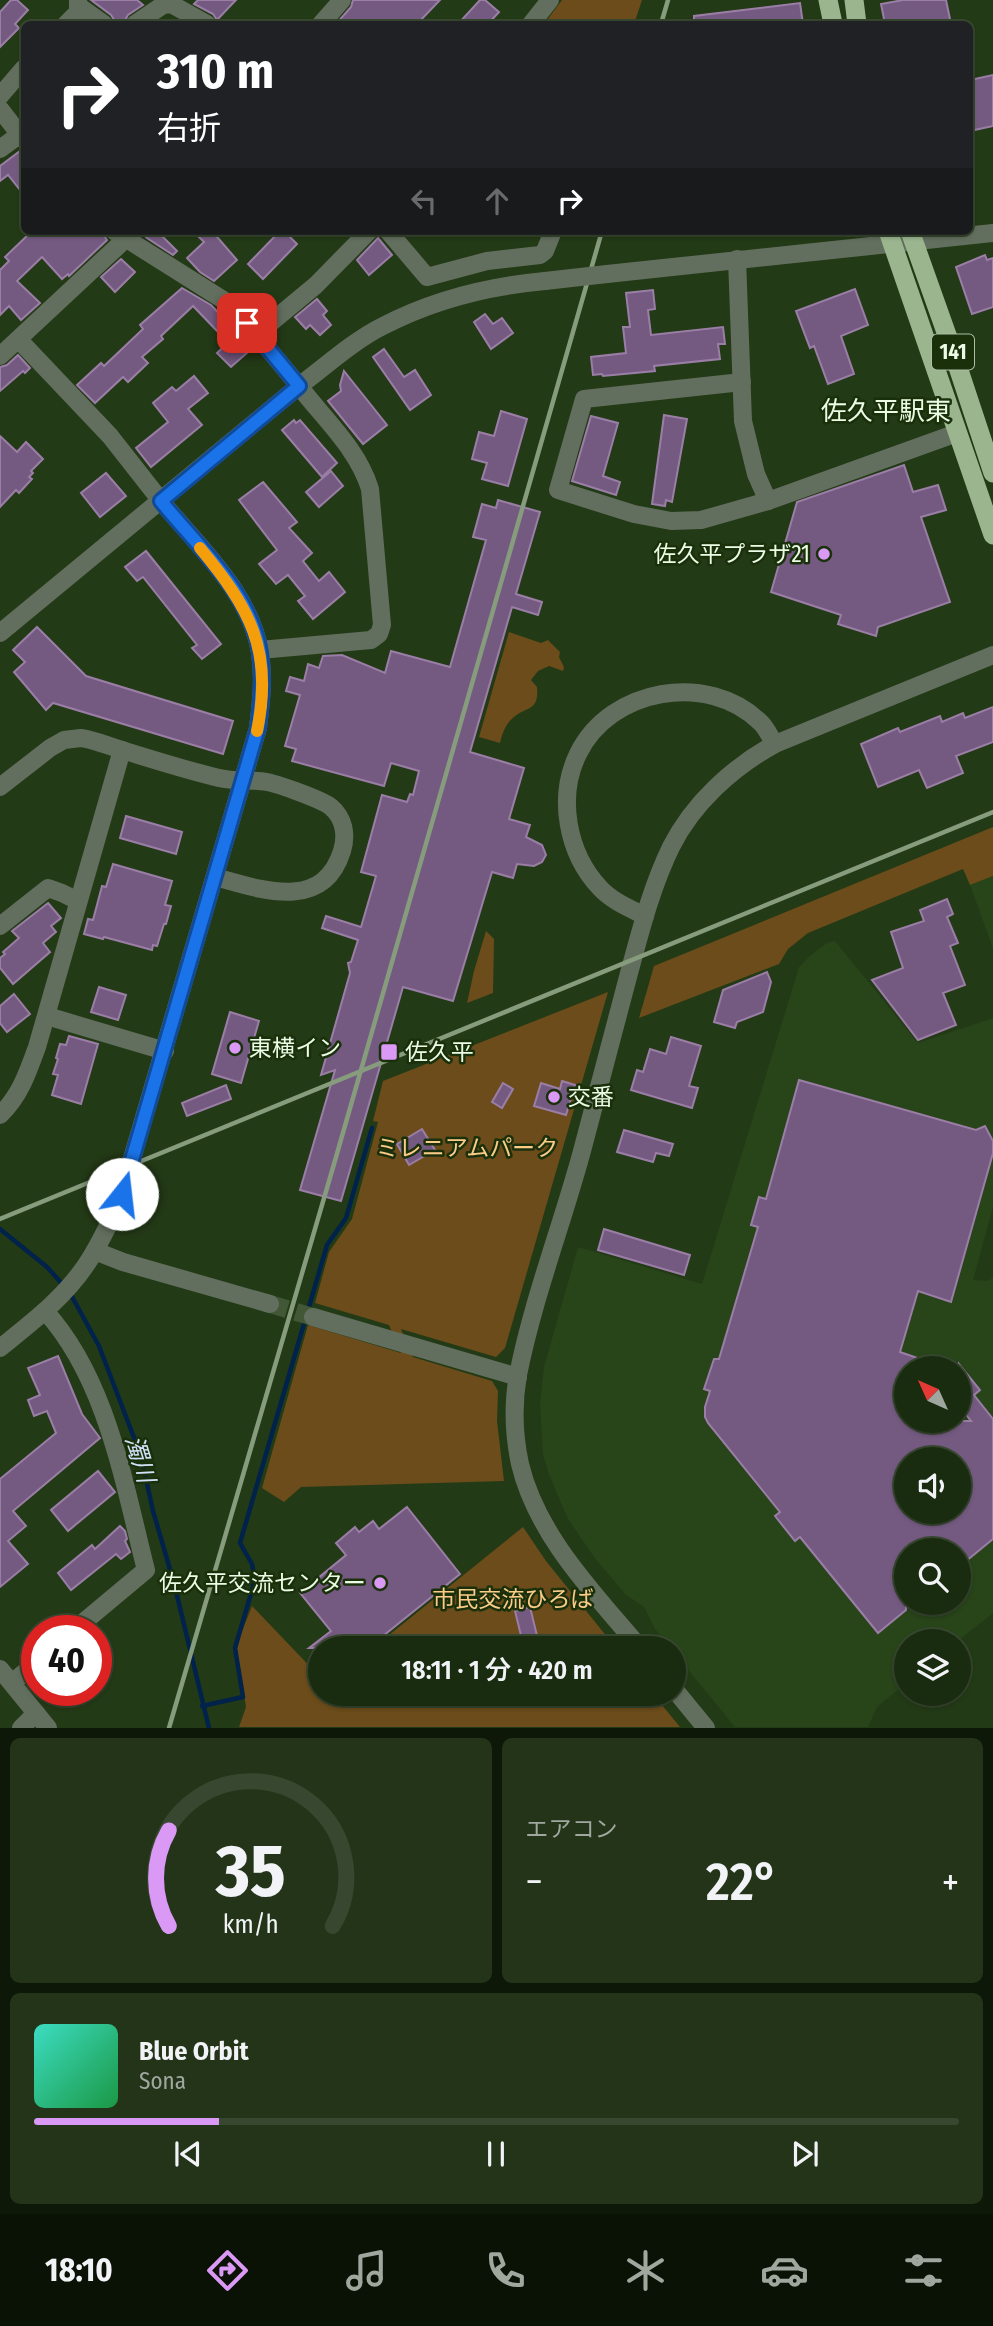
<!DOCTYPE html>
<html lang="ja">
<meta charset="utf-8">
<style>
:root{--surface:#1a2c10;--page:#233419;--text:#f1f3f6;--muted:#9fa79f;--line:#384830;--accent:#db99f6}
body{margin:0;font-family:"Fira Sans Condensed","Noto Sans JP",sans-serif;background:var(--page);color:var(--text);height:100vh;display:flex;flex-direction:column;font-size:26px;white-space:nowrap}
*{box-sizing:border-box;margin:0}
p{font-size:23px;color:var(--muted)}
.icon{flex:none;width:38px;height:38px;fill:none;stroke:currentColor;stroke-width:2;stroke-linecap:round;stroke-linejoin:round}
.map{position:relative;height:1728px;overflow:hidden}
.sheet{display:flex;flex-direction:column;gap:10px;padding:10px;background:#0e1809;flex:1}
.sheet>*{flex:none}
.top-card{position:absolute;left:21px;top:21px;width:952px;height:214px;border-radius:10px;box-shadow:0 2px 5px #0004,0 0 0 2px var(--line);background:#202124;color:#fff;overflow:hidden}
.needle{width:46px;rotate:315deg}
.fabs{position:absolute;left:894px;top:1356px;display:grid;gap:14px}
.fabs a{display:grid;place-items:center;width:77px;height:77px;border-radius:50%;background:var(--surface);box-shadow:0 2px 5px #0004,0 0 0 2px var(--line);font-size:35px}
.speed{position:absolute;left:21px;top:1615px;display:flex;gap:14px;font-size:35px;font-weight:700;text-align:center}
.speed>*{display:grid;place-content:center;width:91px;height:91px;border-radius:50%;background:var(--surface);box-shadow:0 2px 5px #0004,0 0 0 2px var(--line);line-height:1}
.speed .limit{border:10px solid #d22;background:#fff;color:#111}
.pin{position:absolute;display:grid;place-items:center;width:60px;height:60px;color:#fff;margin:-30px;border-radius:14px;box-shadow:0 4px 10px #0006}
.me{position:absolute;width:77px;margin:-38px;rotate:16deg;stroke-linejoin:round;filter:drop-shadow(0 0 5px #0008)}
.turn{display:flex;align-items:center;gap:24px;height:147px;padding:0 21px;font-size:32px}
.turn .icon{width:91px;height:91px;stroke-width:2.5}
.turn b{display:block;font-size:49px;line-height:60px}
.lanes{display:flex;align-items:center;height:66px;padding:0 21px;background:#0003;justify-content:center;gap:35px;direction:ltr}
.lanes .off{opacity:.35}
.big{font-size:52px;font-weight:600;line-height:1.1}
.sheet .card{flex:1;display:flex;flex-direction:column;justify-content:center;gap:10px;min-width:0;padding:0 24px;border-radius:10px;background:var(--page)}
.sheet .dial{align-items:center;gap:0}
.dial svg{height:182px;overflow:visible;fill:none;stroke:var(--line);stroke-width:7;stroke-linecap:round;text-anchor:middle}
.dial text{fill:var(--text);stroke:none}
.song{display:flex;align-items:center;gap:21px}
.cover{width:84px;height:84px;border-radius:10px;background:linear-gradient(135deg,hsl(170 70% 55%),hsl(140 70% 35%))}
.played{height:7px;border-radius:4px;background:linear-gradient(90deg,var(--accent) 20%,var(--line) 20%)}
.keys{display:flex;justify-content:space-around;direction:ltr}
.heat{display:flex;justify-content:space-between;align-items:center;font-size:38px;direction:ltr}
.sheet .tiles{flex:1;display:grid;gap:10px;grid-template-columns:1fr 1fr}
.card:last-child{grid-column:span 2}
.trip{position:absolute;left:308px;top:1636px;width:378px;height:70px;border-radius:35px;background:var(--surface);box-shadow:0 2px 5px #0004,0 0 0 2px var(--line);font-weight:600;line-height:70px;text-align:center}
.tabs{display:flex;height:112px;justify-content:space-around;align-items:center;background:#0a1206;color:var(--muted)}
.tabs .icon{width:49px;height:49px}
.tabs .active{color:var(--accent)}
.tabs b{font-size:32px;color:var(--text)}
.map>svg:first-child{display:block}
.built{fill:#284419;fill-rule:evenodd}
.green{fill:#6b4c1a}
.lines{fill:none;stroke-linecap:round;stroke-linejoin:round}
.stream{stroke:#01224a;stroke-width:4.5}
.building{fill:#745a80;stroke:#9a7ea6;stroke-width:2;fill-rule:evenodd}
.tertiary-tunnel{stroke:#415735;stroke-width:18;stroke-dasharray:18 9;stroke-linecap:butt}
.minor{stroke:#636f5e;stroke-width:18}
.tertiary{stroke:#636f5e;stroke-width:18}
.trunk{stroke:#9bb68f;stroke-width:19}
.rail{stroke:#879b7d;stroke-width:4.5}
.tertiary-bridge{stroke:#636f5e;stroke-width:18}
.route-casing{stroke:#114b97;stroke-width:18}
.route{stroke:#1a73e8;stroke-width:12}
.slow{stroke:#f59e0b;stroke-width:12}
.poi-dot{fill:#db99f6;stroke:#19300b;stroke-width:2.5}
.labels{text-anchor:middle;stroke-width:5;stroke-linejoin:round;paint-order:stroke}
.shield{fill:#19300b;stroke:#acbea3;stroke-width:2}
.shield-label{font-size:21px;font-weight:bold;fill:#ebfbe4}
.poi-label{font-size:23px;fill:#ebfbe4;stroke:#19300b;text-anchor:start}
.park-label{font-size:23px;fill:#fbcb87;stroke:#19300b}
.water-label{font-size:24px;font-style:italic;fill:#d1e1f7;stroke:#19300b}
.quarter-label{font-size:26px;fill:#ebfbe4;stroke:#19300b}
</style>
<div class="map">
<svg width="993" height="1728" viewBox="0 0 993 1728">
<rect width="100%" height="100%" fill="#233a16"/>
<g class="built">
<path d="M993,876V948L970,885Z"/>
<path d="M835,941L918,1043L993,1018V1207L973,1280L987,1281L993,1278V1613L958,1641L906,1642V1683L877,1707L868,1727H735L674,1653V1648H670L655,1629L644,1607L626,1595L594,1557L568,1519L549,1475L543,1454L540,1403L544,1367L578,1247L702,1284L799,967L811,955L827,943ZM906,1368H959V1421H906ZM906,1460H959V1512H906ZM906,1550H959V1603H906Z"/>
</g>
<g class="green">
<path d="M562,0H642L634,24H544Z"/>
<path d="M509,632L541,643L548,640L560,652L559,657L564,667L563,671L549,666L538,671L531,680L537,687C539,712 527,706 514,717C506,723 502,734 500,743L479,737Z"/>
<path d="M993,827V876L970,885L963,869L808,933L788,949L779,964L639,1018L654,966Z"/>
<path d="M486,931L494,939L493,993L467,1003L474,971Z"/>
<path d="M608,992L505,1348L496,1357L401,1329L413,1357L492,1381L498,1391L497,1421L504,1481L301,1487L284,1502L262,1488L308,1325L401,1353L389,1325L315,1303L329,1252L352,1219L378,1122L373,1121L383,1081Z"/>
<path d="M523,1527L546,1561L616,1648H373Z"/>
<path d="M252,1606L320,1677V1694H653L680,1727H239L246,1707L237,1649L240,1636Z"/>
</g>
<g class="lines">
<g class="stream">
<path d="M0,1229L47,1267L64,1286"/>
<path d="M70,1293L99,1346L141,1456L153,1511L174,1583L209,1728"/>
<path d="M202,1706L243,1697L235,1648L255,1580L252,1564L240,1543L327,1245L346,1218L372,1128"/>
</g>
</g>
<g class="building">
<path d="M11,0H17L28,10L15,24L19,28L0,47V12Z"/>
<path d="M91,0H137L143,5L128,15L123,24L118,20L116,23L111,15Z"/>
<path d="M198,0H236L217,20L213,14L194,4Z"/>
<path d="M353,0H440L417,24H336L351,7Z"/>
<path d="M480,0H485L499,12L488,24H458Z"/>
<path d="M903,0H946L951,24H885L881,4Z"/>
<path d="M800,3L803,24H694V16Z"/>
<path d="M993,75V126L970,131V80Z"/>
<path d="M20,151H24V195L8,175L0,181V166Z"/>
<path d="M32,231H101L107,240L69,276L68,274L62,279L42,257L17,281L40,303L21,320L9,306L0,315V270L9,261L5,257Z"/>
<path d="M144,231H157L177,251L173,255L147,238L144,235Z"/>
<path d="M193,231H212L237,260L214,281L200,272L187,258L204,242Z"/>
<path d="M280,231H284L297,244L263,279L248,264Z"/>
<path d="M378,238L392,255L369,275L357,260Z"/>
<path d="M985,255L987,260L993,258V307L972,314L956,267Z"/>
<path d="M121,259L135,272L115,292L101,277Z"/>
<path d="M182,288L211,305L230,325L220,334L193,306L161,336L163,339L142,357L148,363L128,382L123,377L95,403L77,385L101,363L104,366L143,329L140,325Z"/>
<path d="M855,289L868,325L841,336L854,374L828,384L814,346L810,348L796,311Z"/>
<path d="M653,290L655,309L648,310L651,335L723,327L725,344H718L720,359L654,366L655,371L603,376L602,374L593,375L591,357L626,353L623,327H630L626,293Z"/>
<path d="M317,299L327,311L323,315L331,325L320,335L310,325L306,329L295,317Z"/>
<path d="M485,314L493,324L502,318L513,333L491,349L474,322Z"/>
<path d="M234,337L248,352L231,367L217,353Z"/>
<path d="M384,349L404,377L415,370L431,395L410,410L373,357Z"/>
<path d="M18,355L30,368L25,373L23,371L0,391V367L7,365Z"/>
<path d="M344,371L387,425L363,444L328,401L341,391L340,385Z"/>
<path d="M194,376L208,393L188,409L202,425L151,467L136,448L168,422L153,403L172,387L176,391Z"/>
<path d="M501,411L527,419L508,486L482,479L487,463L472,459L479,432L494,436Z"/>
<path d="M664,415L687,419L672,502L666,500L665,506L652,504Z"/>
<path d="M591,416L618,423L603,476L620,482L616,495L572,481Z"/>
<path d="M294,420L296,423L300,420L337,463L322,477L282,430Z"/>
<path d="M0,436L17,452L26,442L43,459L31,471L33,473L29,477L32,479L19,493L16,490L0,507Z"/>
<path d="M904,465L913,492L938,485L946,510L921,517L950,602L878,627L876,636L838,624L841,615L771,592L797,502Z"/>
<path d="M331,471L343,486L319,507L306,492Z"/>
<path d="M106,473L126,496L100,517L81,493Z"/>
<path d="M263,482L297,522L289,528L312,553L303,561L319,581L329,572L345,592L313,619L298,601L305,596L288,575L276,584L259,564L277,550L239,500Z"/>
<path d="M498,500L540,512L516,594L542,602L538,615L512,607L470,752L524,768L509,819L530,825L526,837L542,845L546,855L542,862L534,866L517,864L513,878L492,872L453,1001L403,987L341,1201L300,1190L335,1070L321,1075L350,973L348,963L351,962L358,940L322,928L326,916L361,927L376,876L361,872L382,795L407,802L410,794L413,795L419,771L391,763L384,786L292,761L296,749L285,746L300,695L286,691L290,677L304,681L308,664L319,668L323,656L342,655L385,673L391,651L450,667L486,540L473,537L482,504L496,508Z"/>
<path d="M146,551L221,644L202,659L192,648L197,645L143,577L137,581L125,567Z"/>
<path d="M37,627L86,676L233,721L223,754L53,703L46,710L14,672L25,662L13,650Z"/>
<path d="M993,707V742L956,756L963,773L927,788L919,770L878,787L861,744L898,728L900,732L940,716L942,722L963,713L965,718Z"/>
<path d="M126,816L182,832L176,854L120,838Z"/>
<path d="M113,864L172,881L165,905L171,906L166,924H164L157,946L153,945L152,950L104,937L103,939L84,934L88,919L93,920L102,886L106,887Z"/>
<path d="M947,899L953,914L947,917L958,943L950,946L965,985L943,993L956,1025L918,1040L872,980L903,968L891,932L924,921L920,910Z"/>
<path d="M48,903L61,918L51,926L56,932L43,943L50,952L13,984L0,968V958L5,954L3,952L19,938L12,931Z"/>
<path d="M767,972L771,982L763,1012L737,1022L735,1028L714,1022L723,990Z"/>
<path d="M99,987L126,995L118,1020L91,1012Z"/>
<path d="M14,994L30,1014L7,1032L0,1023V1006Z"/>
<path d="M230,1012L259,1021L241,1083L212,1074Z"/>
<path d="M69,1036L98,1044L81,1104L52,1095L58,1075L53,1074L58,1059L56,1058L60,1044L66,1045Z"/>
<path d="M671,1037L701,1046L689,1086L698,1088L692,1108L631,1090L637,1070L643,1072L650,1049L666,1054Z"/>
<path d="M799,1080L976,1130L985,1126L993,1141V1153L951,1302L918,1291L900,1352L941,1366L940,1368H906V1421H971L959,1406V1364L980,1390L974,1395L993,1419V1539L959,1567V1550H906V1610L878,1633L800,1537L795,1541L775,1516L780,1512L708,1423L705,1417V1407L710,1391L704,1389L714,1359H719L758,1227L751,1225L759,1197L766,1199ZM906,1460H959V1512H906Z"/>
<path d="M562,1081L575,1085L566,1115L534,1106L541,1083L560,1089Z"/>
<path d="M503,1083L513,1089L502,1108L492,1102Z"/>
<path d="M226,1085L231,1099L187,1116L182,1103Z"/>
<path d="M422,1129L435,1150L409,1165L397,1144Z"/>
<path d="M624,1130L673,1144L669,1156L656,1153L653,1162L617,1152Z"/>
<path d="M604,1229L690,1255L684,1275L598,1250Z"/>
<path d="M58,1356L82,1414L100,1438L13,1511L26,1526L8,1541L28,1564L0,1587V1479L56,1433L47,1411L34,1416L28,1400L40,1395L28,1368Z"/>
<path d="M98,1471L115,1492L68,1531L51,1510Z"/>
<path d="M407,1507L460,1574L368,1648H309L331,1631L300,1593L346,1555L336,1543L355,1527L359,1532L373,1521L379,1529Z"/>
<path d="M120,1526L125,1531L127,1539L125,1541L130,1552L121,1559L116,1554L71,1590L58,1573L92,1545L95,1549Z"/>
<path d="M530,1607L540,1648H524L515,1611Z"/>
</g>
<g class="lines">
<path class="tertiary-tunnel" d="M270,1304L313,1317"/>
<g class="minor">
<path d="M80,7L104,24"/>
<path d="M66,24L78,12V0"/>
<path d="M135,24L163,5L171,4L207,24"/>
<path d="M321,24L342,0"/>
<path d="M531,24L550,0"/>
<path d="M0,96L24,68"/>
<path d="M0,109L24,140"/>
<path d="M0,149L19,135"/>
<path d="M114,231L225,301L237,311L299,386"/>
<path d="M388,231L427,277L487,261L540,255L545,251L553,231"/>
<path d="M257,334L316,285L369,231"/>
<path d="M19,340L110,436L161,501"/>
<path d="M0,356L133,232"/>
<path d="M742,382L584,399L558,490L634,514L671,521L701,520L768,501L957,433"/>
<path d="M0,926L48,888L62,893L78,901"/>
<path d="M45,1311C107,1379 124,1484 146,1570L73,1631"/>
<path d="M12,1683L37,1662"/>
<path d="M21,1728L36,1713"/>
</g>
<g class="tertiary">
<path d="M737,259L743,421L756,474L768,501"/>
<path d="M607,274L993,233"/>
<path d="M0,633L299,386C326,366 353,341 383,326C433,300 489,286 545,281"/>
<path d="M260,650L371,640L379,634L382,625L370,489C358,449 324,419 299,386"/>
<path d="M0,787L50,748L64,740L81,738C95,740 108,746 122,750C154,760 186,770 219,778C235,782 251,779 267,782C278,784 323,800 331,807C344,818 347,835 342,851C323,912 262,890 215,877"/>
<path d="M645,916C629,908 612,901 600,888C567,853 557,797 578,754C610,688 708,671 760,722C766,727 770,737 775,744"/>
<path d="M47,1016L165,1051"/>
<path d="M0,1115C20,1096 28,1072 37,1047L122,750"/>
<path d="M95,1251L123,1262L270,1304"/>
<path d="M313,1317L518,1377"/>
<path d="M0,1348C31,1323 63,1299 86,1265C99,1246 109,1224 119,1203L258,728C261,703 264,678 260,653C251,593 198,546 161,501"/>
<path d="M640,1648C595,1594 537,1536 520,1464C514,1436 513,1403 518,1375C533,1299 562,1225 582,1151C597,1093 613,1035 628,977C640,933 651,888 671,847C693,803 733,767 775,744L993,655"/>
<path d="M0,1669L48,1728"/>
<path d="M674,1689L706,1728"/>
</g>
<g class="trunk">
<path d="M828,0L833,24"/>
<path d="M854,0L857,24"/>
<path d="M888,231L993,535"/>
<path d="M910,231L952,349L993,473"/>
</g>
<g class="rail">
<path d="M661,24L668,0"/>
<path d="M0,1219L993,812"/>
<path d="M169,1728L334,1164L602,231"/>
</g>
<path class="tertiary-bridge" d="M545,281L607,274"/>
</g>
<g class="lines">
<defs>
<path id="route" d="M122,1194L258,728C261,703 264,678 260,653C251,593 197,546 161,501L299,386L247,323"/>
</defs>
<use href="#route" class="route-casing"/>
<use href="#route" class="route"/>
<path class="slow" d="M200,548C249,607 274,650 257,731"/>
</g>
<g class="poi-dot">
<circle cx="824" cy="554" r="7"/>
<circle cx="235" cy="1048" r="7"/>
<rect x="380" y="1043" width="18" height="18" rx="3.5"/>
<circle cx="554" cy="1097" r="7"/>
<circle cx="380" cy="1583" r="7"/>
</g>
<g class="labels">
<rect class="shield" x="932" y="334.5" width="42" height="35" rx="5"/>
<g class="shield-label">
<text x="953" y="359">141</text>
</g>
<g class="poi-label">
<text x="810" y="562" text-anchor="end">佐久平プラザ21</text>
<text x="249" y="1056">東横イン</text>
<text x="405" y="1060">佐久平</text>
<text x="568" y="1105">交番</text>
<text x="366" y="1591" text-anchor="end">佐久平交流センター</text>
</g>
<g class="park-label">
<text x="467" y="1156">ミレニアムパーク</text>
<text x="513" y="1607">市民交流ひろば</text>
</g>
<g class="water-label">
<text transform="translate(140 1459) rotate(73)" y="8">濁川</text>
</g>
<g class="quarter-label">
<text x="886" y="420">佐久平駅東</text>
</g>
</g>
</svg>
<div class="fabs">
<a><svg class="needle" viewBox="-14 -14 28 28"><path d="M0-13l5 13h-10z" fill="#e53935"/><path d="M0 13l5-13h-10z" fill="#9fa79f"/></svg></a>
<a><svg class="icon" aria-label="sound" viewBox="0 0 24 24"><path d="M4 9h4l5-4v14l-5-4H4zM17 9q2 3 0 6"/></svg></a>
<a><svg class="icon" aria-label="search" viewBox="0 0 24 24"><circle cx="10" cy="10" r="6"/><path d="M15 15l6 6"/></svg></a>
<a><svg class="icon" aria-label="layers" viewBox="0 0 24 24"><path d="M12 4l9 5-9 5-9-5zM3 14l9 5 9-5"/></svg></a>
</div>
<div class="speed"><div class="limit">40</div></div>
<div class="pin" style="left:247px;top:323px;background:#d93025"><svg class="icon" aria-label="arrive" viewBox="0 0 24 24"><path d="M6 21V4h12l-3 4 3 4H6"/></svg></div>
<svg class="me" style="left:122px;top:1194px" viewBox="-20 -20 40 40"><circle r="19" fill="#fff"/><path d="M0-13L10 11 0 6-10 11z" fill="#1a73e8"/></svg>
<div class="trip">18:11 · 1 分 · 420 m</div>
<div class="top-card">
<div class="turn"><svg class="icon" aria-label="right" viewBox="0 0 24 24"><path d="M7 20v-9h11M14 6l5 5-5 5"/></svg><div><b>310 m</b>右折</div></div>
<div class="lanes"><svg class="icon off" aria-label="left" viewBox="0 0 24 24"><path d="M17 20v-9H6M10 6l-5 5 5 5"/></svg><svg class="icon off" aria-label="ahead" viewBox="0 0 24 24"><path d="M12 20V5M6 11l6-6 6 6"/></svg><svg class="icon" aria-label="right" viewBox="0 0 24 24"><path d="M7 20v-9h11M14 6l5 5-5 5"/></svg></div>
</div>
</div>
<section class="sheet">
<div class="tiles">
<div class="card dial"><svg viewBox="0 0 100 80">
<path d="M14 69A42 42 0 1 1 86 69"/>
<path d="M14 69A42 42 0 0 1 14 27" stroke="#db99f6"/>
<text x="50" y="56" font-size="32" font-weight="700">35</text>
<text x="50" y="72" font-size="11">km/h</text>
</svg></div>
<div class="card"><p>エアコン</p>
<div class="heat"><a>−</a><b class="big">22°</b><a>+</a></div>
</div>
<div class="card">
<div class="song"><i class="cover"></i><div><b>Blue Orbit</b><p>Sona</p></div></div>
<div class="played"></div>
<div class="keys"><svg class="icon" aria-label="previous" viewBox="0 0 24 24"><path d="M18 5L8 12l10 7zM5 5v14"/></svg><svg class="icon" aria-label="pause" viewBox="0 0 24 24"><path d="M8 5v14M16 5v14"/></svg><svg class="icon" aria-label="next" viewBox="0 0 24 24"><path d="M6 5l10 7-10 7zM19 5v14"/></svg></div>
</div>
</div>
</section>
<nav class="tabs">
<b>18:10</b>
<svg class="icon active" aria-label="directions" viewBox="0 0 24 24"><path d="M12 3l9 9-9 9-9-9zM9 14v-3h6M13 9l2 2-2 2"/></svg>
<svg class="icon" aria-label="music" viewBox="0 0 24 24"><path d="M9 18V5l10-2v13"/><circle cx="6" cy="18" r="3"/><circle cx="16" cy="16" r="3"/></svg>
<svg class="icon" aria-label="phone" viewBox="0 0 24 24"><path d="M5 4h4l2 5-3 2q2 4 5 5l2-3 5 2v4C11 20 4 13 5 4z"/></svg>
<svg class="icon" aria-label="climate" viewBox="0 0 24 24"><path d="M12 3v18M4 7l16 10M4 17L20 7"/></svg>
<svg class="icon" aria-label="car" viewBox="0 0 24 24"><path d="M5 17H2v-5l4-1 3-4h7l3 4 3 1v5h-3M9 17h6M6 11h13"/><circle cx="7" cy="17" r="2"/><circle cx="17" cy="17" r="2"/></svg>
<svg class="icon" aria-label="filters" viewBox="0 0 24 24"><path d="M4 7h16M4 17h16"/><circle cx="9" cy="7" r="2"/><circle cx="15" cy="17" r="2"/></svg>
</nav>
